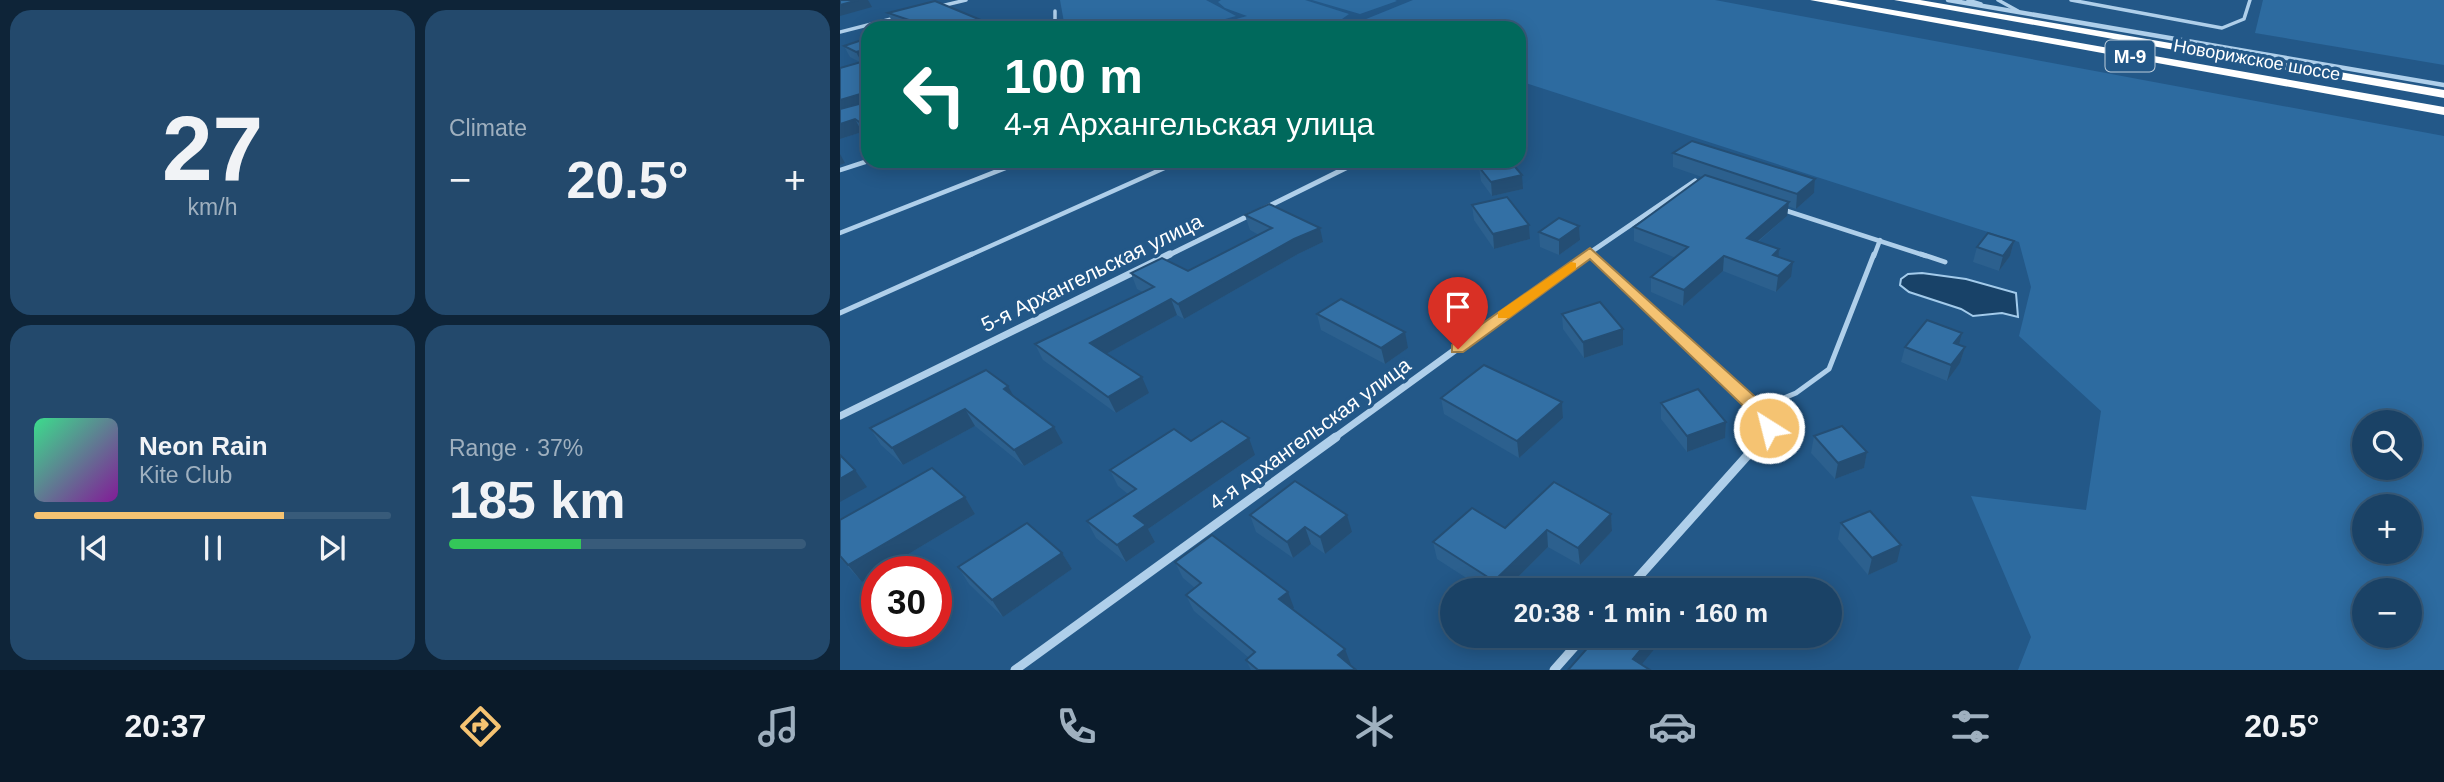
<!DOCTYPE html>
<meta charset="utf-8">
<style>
:root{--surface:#1a4266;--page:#23496c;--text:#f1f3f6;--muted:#9fb0bf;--line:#385b7a;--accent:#f5c372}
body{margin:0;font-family:Helvetica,sans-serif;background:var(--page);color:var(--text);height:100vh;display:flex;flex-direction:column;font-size:26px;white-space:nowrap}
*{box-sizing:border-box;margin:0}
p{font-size:23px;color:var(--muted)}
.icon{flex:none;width:38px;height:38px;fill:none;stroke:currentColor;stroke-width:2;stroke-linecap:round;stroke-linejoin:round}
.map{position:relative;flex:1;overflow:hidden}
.panel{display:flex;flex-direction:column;gap:10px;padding:10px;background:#0e2438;width:840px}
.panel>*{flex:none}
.hud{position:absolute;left:21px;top:21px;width:665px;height:147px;border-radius:21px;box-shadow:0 4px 18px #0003,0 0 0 2px var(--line);background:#00695c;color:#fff;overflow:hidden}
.controls{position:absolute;left:1512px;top:410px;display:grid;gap:14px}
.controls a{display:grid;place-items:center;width:70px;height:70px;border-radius:50%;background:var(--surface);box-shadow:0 4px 18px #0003,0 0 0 2px var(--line);font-size:35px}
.speed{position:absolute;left:21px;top:556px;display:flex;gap:14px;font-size:35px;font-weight:700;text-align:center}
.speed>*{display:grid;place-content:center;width:91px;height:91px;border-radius:50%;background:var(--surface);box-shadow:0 4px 18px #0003,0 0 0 2px var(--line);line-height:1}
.speed .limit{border:10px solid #d22;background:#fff;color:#111}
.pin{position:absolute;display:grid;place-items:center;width:60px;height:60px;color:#fff;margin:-72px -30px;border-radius:50% 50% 50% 0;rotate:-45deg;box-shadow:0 0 7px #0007}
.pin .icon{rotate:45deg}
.me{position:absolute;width:77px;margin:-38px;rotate:324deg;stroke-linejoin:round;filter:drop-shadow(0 0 5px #0008)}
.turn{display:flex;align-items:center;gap:24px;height:147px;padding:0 28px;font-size:32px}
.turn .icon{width:91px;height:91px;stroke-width:2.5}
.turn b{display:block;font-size:49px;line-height:60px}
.big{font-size:52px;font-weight:700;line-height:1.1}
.panel .card{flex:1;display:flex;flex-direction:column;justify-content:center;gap:10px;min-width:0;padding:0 24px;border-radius:21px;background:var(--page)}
.panel .dial{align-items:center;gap:0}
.dial b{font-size:91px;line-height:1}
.song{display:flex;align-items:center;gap:21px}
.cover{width:84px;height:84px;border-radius:10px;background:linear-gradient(135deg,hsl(150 70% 55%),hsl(290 70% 35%))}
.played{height:7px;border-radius:4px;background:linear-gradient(90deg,var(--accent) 70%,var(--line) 70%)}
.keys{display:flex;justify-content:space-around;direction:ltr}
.heat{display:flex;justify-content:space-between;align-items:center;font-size:38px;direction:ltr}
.charge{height:10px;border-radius:5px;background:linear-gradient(90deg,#34c759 37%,var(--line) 0)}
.panel .tiles{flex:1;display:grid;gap:10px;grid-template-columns:repeat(2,1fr)}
.trip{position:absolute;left:600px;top:578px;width:402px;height:70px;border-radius:35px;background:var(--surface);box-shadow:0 4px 18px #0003,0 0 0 2px var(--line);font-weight:700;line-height:70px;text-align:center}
.dock{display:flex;height:112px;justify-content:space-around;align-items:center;background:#0a1a29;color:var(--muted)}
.dock .icon{width:49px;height:49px}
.dock .active{color:var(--accent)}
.dock b{font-size:32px;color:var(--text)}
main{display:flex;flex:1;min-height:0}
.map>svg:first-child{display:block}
.green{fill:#2d6ba0;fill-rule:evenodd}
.water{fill:#184268;stroke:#a3cbeb;stroke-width:2}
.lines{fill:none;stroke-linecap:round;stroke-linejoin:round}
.lane-far2{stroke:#afcfea;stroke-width:3.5}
.lane-far1{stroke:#afcfea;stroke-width:4.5}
.lane{stroke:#afcfea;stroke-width:5}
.street-far3{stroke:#afcfea;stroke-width:4.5}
.street-far2{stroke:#afcfea;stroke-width:5}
.street-far1{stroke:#afcfea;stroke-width:7}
.street{stroke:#afcfea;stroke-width:9}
.highway{fill:#fff;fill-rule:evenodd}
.wall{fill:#2c608e}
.shaded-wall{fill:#244e74}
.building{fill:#3370a5;stroke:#244e74;stroke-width:2}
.route{fill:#f5c372;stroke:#9f7f4a;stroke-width:2}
.slow{fill:#f59e0b}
.labels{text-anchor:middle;stroke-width:7;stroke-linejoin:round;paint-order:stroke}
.far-street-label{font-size:18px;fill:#fff;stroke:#235888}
.shield{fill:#235888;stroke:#bdcddb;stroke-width:2}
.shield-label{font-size:19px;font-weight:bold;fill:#fff}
.street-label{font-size:21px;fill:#fff;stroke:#235888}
</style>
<main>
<section class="panel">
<div class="tiles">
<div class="card dial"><b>27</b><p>km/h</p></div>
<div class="card"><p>Climate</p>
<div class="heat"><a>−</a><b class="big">20.5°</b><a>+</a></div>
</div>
<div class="card">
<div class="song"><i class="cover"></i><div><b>Neon Rain</b><p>Kite Club</p></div></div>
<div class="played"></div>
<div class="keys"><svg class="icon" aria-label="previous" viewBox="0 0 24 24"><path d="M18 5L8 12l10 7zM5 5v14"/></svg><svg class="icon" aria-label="pause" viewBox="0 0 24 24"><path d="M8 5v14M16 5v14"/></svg><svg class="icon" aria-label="next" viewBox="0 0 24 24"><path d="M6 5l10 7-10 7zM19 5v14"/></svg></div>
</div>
<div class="card"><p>Range · 37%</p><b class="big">185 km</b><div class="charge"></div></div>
</div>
</section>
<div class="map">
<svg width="1604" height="670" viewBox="0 0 1604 670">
<rect width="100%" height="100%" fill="#235888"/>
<g class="green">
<path d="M220,0H366L396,16L353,28H225Z"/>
<path d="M381,0H465L509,14L502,19L471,21L452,28H364L407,16L385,8L378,2Z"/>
<path d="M472,0H555L557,1L520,14Z"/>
<path d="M573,0H875L1604,136V670H1178L1191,637L1131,496L1246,510L1261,411L1179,336L1191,287L1179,242L679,81V28H504ZM1524,422H1570V467H1524ZM1524,506H1570V551H1524ZM1524,590H1570V635H1524Z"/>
<path d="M1423,0H1604V65L1415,33Z"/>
</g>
<path class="water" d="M1082,273L1126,279L1176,293L1178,317L1162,313L1133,316L1121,309L1069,292L1060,285L1061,279L1068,274Z"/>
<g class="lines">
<g class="lane-far2">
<path d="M1128,0L1141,4"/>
<path d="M1158,0L1178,11"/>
<path d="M1231,0L1382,28L1404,19L1410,0"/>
<path d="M101,6L126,0"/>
<path d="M215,11V28"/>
<path d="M0,32L55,18"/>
</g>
<g class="lane-far1">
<path d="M0,170L28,161"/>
<path d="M941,209L1086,256"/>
<path d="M0,233L183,161"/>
<path d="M128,256L340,161"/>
<path d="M1034,256L1040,240"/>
</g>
<g class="lane">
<path d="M1081,254L1105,262"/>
<path d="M0,313L132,254"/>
<path d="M918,409L956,393L989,369L1034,254"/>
</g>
<path class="street-far3" d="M1108,0L1604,85"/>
<g class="street-far2">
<path d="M423,209L520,161"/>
<path d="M750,252L754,256"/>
<path d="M327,256L412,214"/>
<path d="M745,256L855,181"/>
</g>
<g class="street-far1">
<path d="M752,254L925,416L929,428L923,438"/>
<path d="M0,416L330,254"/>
<path d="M494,438L747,254"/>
</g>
<g class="street">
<path d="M787,590L924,437"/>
<path d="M175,670L496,437"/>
<path d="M714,670L745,635"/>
</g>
<g class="highway">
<path d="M970,0H996L1604,107V115Z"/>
<path d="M1054,0H1080L1604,90V98Z"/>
</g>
</g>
<g class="wall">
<path d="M48,13L160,28H63L53,24Z"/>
<path d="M28,38V136L22,132L0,139L20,62L10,57L4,46Z"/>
<path d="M833,153L975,179L974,193L956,209L948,206L947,216L918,242L939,249L938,257L951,277L936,292L883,271L843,306L811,292V277L836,258L794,241V227L862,177L833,167Z"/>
<path d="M638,161H670L683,189L652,196L641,181L639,167L642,166Z"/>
<path d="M632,205L689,225L690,239L654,249L634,220Z"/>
<path d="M405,215L483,242L458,254L344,319L337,315L266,354L309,393L276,413L203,360L195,344L303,292L297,289L291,273L348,271L419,235L410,230Z"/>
<path d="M739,226L740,240L719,255L700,247L699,232Z"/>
<path d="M1174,241L1170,256L1159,271L1133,262L1137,247Z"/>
<path d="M477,314L568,348L545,364L481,330Z"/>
<path d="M722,314L783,345L744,358L723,329Z"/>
<path d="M1122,333L1119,345L1125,347L1120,363L1107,381L1061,362L1065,347Z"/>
<path d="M168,386L173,396L223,443L184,466L135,426L63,465L41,445L30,428Z"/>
<path d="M601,398L722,402L723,418L679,458L604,414Z"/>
<path d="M821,403L886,422L885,438L847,452L821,419Z"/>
<path d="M974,436L1027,452L1024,468L995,479L971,453Z"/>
<path d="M351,441L415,455L308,529L315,542L286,562L256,538L247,521L288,494L278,486L270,470Z"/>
<path d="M125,497L135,514L22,582L0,558V520Z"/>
<path d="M771,514L772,531L740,565L708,547L665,590H645L597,559L593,542L665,528Z"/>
<path d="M410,515L512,532L485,554L471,544L453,558L416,532Z"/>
<path d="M1001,523L1057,562L1028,575L998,539Z"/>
<path d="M222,553L232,569L163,617L129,584L118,567Z"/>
<path d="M335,562L454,608L453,609L516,670H411L406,660L409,658L354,611L346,595L355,588L343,578Z"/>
<path d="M898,635H909L906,640Z"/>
</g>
<g class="shaded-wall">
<path d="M18,0H28L32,7L0,16V5Z"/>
<path d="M24,50L28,59V62L22,63L16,52Z"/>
<path d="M20,94L26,106L0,114V100Z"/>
<path d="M15,119L22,132L0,139V124Z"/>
<path d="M0,154L5,163L0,165Z"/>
<path d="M682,175L683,189L652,196L651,182Z"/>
<path d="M975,179L974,193L956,209L957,194Z"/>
<path d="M949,202L947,216L905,252L907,238Z"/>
<path d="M689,225L690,239L654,249L653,234Z"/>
<path d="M739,226L740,240L719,255V240Z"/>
<path d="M480,228L483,242L458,254L344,319L338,304L454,239Z"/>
<path d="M1174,241L1170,256L1159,271L1163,256Z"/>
<path d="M939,249L938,264L933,255Z"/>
<path d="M884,256L883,271L843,306L844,290Z"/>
<path d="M953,262L951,277L936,292L938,276Z"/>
<path d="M331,299L337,315L257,359L250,343Z"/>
<path d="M783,329V345L744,358L743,342Z"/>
<path d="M565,332L568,348L545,364L541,348Z"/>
<path d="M1122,333L1118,349L1114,343Z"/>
<path d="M1125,347L1120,363L1107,381L1111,365Z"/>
<path d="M302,377L309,393L276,413L268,397Z"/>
<path d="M168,386L177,402L164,389Z"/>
<path d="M722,402L723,418L679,458L677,441Z"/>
<path d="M125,409L135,426L63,465L52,448Z"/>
<path d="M886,422L885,438L847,452V436Z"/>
<path d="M214,427L223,443L184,466L174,450Z"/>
<path d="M409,438L415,455L308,529L315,542L286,562L277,545L294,516Z"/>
<path d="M1027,452L1024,468L995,479L998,463Z"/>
<path d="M15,470L27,487L0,502V479Z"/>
<path d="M125,497L135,514L22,582L8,565Z"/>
<path d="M771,514L772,531L740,565L738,548Z"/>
<path d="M507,515L512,532L485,554L480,537Z"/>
<path d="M465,527L471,544L453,558L447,542Z"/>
<path d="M707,530L708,547L665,590H656L654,581Z"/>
<path d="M1061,545L1057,562L1028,575L1032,558Z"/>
<path d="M222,553L232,569L163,617L152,600Z"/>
<path d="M448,592L454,608L446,615L439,599Z"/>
<path d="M813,635H826L797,670L793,659Z"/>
<path d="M505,649L511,665L498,655Z"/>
</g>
<g class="building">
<path d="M0,0H18L0,5Z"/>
<path d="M95,1L160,28H63L78,23L48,13Z"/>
<path d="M28,38V55L24,50L16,52L4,46Z"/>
<path d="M28,60V128L15,119L0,124V109L23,103L25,97L20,94L0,100V68Z"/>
<path d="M852,141L975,179L957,194L833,153Z"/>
<path d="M647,161H670L682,175L651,182L639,167L650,164Z"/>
<path d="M865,175L949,202L907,238L939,249L933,255L953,262L938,276L884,256L844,290L811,277L848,247L794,227Z"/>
<path d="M667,197L689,225L653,234L632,205Z"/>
<path d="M429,204L480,228L454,239L338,304L331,299L250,343L302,377L268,397L195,344L314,287L291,273L322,258L348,271L432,228L405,215Z"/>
<path d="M719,218L739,226L719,240L699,232Z"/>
<path d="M1148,233L1174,241L1163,256L1137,247Z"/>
<path d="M501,299L565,332L541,348L477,314Z"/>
<path d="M760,302L783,329L743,342L722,314Z"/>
<path d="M1087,320L1122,333L1114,343L1125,347L1111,365L1065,347Z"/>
<path d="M644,365L722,402L677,441L601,398Z"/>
<path d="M146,370L168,386L164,389L214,427L174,450L125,409L52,448L30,428Z"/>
<path d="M858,389L886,422L847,436L821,403Z"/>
<path d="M382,421L409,438L294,516L306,525L277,545L247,521L296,489L270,470L334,429L351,441Z"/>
<path d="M1002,426L1027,452L998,463L974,436Z"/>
<path d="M0,455L15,470L0,479Z"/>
<path d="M92,468L125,497L8,565L0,556V520Z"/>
<path d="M455,481L507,515L480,537L465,527L447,542L410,515Z"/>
<path d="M714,482L771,514L738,548L707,530L654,581L593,542L632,508L665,528Z"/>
<path d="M1030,511L1061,545L1032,558L1001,523Z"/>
<path d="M187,523L222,553L152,600L118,567Z"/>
<path d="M372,535L448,592L439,599L505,649L498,655L516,670H418L406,660L415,652L346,595L361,583L335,562Z"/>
<path d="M759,635H813L793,659L810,670H728Z"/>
</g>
<path class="route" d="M750,248L932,412L938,428L935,433H923L917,419L750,259L623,352H612V345Z"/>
<path class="slow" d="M731,262L736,263V269L669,318H658V312Z"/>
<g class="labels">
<g class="far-street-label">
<text transform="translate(1417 60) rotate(10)" y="6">Новорижское шоссе</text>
</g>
<rect class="shield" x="1265.5" y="40.5" width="49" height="31" rx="5"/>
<g class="shield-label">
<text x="1290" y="63">М-9</text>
</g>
<g class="street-label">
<text transform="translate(252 273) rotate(-26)" y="7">5-я Архангельская улица</text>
<text transform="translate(470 434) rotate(-36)" y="7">4-я Архангельская улица</text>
</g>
</g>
</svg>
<div class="controls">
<a><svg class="icon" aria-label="search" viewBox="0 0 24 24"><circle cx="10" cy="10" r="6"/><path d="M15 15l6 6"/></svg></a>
<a>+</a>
<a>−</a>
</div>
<div class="speed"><div class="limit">30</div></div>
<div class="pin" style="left:618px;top:349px;background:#d93025"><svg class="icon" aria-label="arrive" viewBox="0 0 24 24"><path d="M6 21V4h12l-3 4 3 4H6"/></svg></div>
<svg class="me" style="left:929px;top:428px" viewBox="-20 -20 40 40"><circle r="17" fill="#f5c372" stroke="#fff" stroke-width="3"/><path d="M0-11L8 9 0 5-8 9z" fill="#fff"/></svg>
<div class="trip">20:38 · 1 min · 160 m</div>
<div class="hud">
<div class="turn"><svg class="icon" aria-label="left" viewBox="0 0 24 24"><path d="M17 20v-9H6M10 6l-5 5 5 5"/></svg><div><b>100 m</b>4-я Архангельская улица</div></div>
</div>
</div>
</main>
<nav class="dock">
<b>20:37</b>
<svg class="icon active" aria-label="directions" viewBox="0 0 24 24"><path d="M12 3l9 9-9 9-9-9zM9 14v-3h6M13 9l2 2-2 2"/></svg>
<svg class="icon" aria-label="music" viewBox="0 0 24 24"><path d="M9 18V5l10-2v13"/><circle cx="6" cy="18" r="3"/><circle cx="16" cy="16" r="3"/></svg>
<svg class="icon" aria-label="phone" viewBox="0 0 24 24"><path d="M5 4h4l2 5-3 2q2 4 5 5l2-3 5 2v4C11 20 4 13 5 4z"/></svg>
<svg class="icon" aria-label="climate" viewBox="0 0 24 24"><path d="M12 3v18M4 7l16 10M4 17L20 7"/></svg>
<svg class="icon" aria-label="car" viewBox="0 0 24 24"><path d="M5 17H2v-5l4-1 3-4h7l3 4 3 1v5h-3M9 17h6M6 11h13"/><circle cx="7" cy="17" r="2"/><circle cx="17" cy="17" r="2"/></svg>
<svg class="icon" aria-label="filters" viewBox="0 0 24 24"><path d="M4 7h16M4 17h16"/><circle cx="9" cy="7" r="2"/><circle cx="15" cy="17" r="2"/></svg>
<b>20.5°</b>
</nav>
